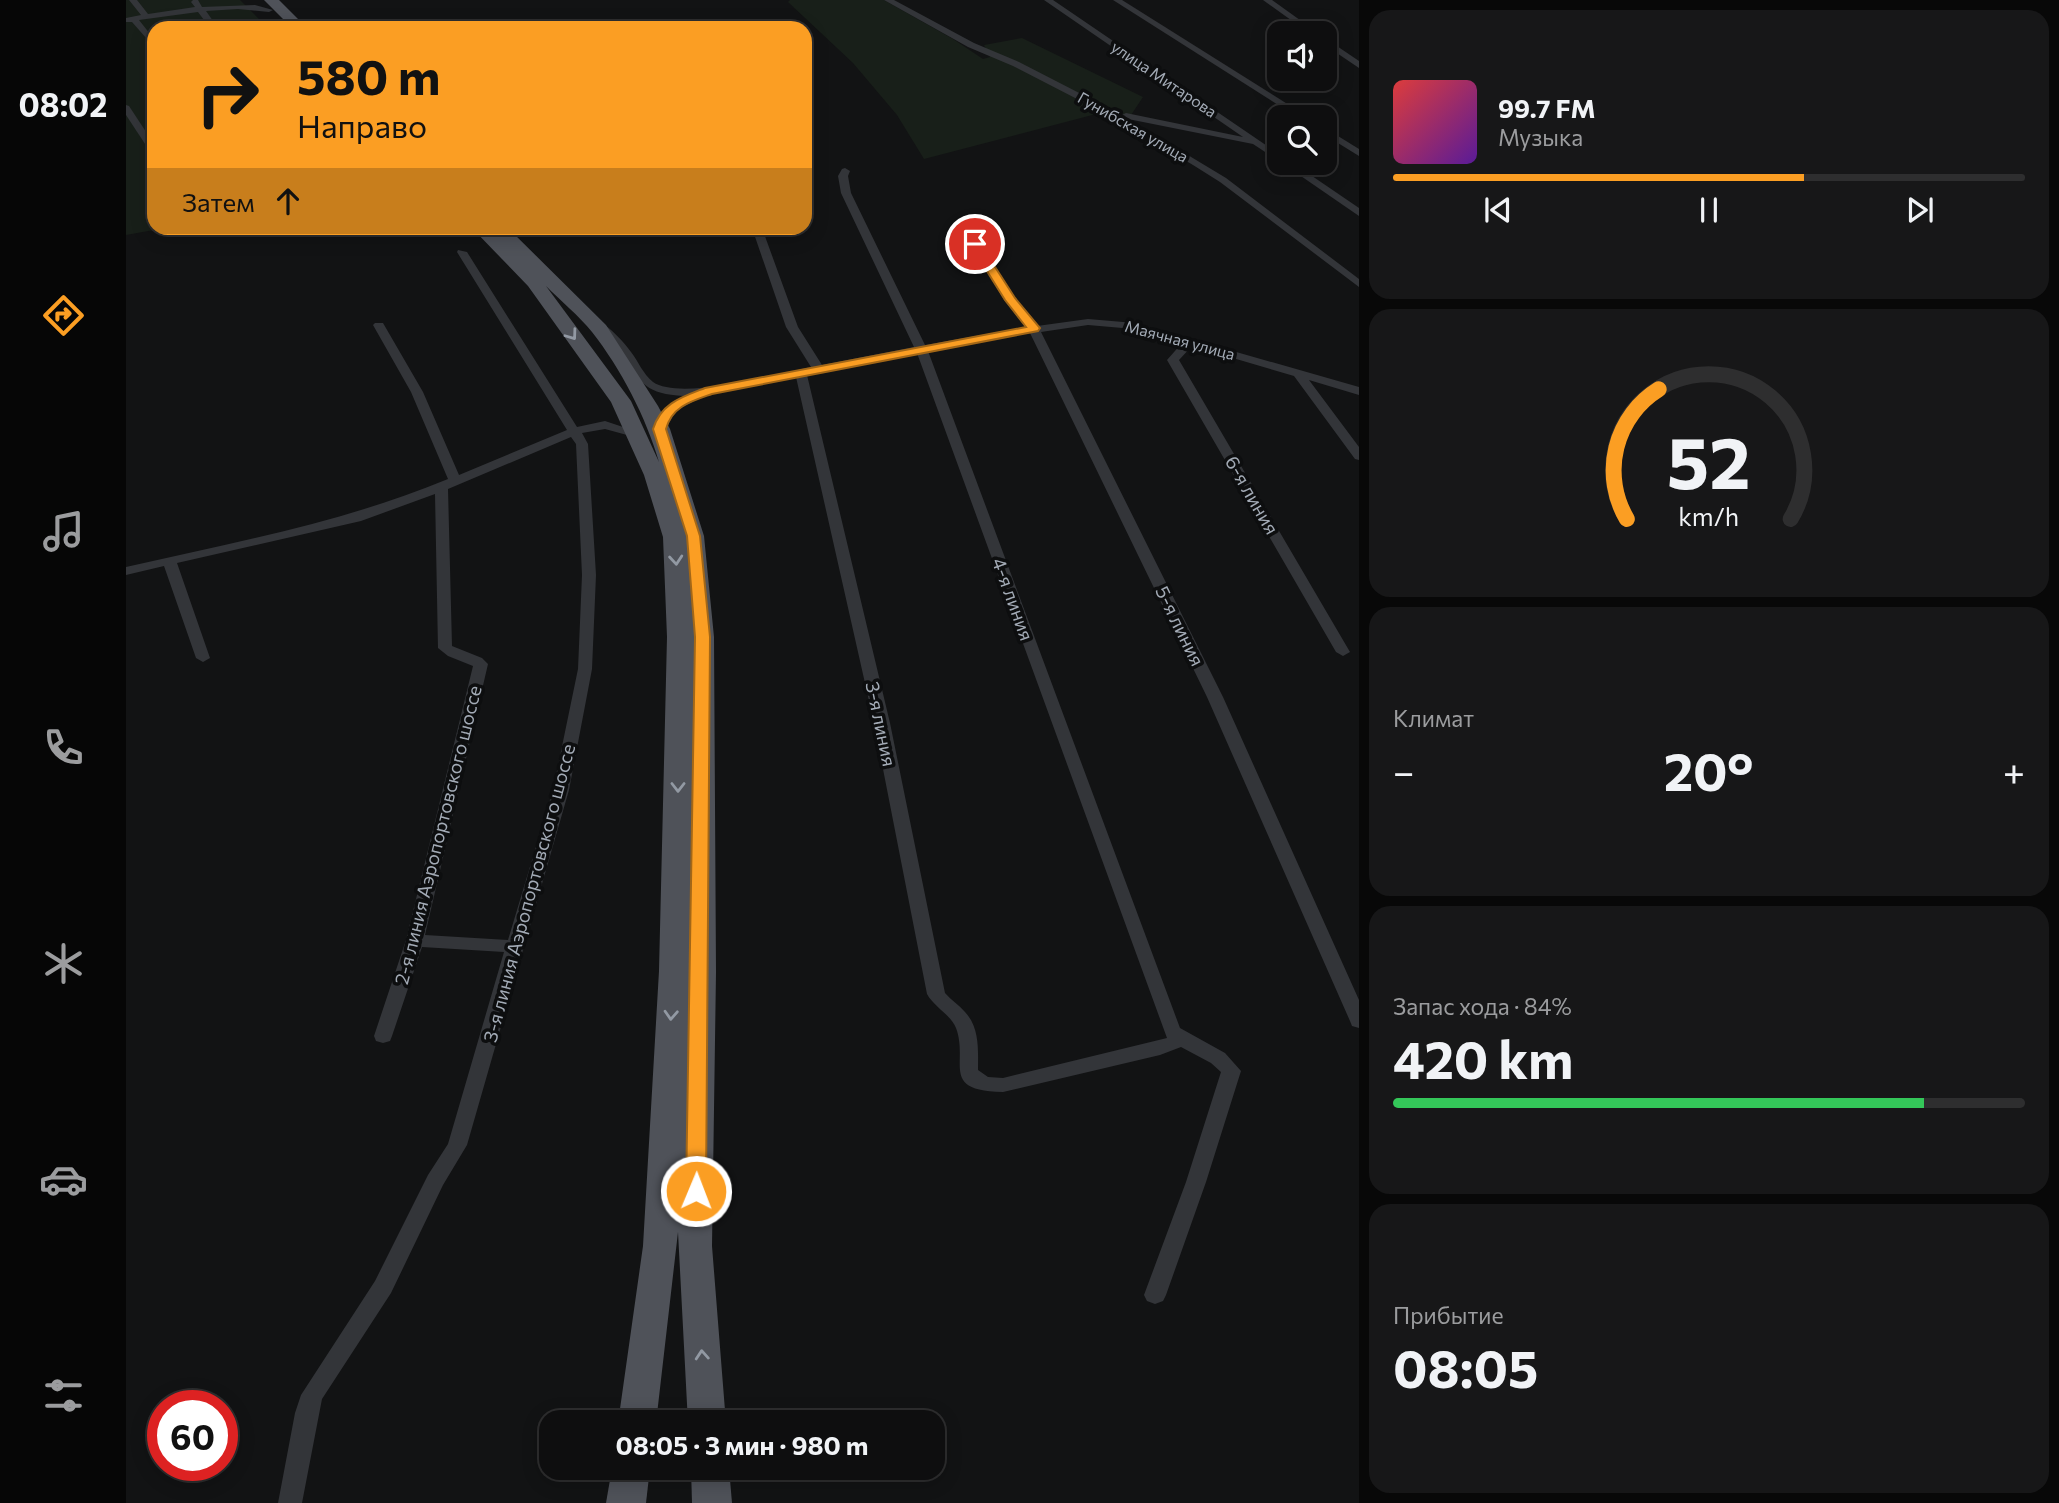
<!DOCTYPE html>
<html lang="ru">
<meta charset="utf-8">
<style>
:root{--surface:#0e0e0f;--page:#171718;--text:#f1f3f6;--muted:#9b9c9e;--line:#2e2e2f;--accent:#fb9e23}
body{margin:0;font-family:Commissioner,sans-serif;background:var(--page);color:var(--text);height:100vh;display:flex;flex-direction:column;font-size:26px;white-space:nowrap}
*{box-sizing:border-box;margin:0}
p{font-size:23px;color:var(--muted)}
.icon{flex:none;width:38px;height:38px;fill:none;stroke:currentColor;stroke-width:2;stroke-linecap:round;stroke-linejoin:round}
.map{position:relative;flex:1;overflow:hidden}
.drawer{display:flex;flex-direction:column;gap:10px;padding:10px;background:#080808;width:700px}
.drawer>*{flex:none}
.guide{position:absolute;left:21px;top:21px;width:665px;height:214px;border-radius:21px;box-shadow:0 4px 18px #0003,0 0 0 2px var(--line);background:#fb9e23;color:#111;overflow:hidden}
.controls{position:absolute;left:1141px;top:21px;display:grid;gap:14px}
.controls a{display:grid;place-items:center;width:70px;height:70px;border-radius:14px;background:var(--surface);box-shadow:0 4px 18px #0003,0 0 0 2px var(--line);font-size:35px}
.speed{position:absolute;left:21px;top:1390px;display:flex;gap:14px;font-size:35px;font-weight:700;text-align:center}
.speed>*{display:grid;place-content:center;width:91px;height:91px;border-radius:50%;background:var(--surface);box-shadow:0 4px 18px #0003,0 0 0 2px var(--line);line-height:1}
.speed .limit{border:10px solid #d22;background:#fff;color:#111}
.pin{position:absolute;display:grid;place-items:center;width:60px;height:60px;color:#fff;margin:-30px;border:4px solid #fff;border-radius:50%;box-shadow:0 2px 7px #0007}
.me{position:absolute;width:77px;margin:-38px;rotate:1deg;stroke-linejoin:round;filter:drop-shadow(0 0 5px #0008)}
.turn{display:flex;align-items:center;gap:24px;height:147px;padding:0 35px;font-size:32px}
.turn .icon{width:91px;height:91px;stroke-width:2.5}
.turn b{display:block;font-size:49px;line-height:60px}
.then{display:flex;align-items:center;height:66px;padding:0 35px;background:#0003;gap:14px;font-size:26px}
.big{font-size:52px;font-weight:700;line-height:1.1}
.drawer .card{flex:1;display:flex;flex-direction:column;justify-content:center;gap:10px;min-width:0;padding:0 24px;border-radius:21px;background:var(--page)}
.drawer .dial{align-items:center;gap:0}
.dial svg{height:182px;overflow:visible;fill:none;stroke:var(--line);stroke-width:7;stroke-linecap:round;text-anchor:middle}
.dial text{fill:var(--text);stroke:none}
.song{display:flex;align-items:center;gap:21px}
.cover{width:84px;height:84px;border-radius:10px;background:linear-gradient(135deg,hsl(0 70% 55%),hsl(270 70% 35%))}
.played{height:7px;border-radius:4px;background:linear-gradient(90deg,var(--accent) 65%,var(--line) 65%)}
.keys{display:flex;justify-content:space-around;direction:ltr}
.heat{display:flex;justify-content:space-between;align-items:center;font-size:38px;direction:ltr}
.charge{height:10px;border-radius:5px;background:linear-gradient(90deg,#34c759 84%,var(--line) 0)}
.trip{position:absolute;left:413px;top:1410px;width:406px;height:70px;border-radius:21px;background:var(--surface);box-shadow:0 4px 18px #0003,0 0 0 2px var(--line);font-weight:700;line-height:70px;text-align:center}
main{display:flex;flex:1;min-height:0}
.dock{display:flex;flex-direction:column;width:126px;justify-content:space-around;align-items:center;background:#060606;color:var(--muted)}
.dock .icon{width:49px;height:49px}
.dock .active{color:var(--accent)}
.dock b{font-size:32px;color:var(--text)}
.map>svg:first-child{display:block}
.green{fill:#181f19}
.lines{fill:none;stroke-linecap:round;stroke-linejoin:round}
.street{fill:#333539;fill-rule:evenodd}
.primary{fill:#4f5259;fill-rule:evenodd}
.oneway{stroke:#9299a3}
.route{fill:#fb9e23;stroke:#a36717;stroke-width:2}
.labels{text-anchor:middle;stroke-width:7;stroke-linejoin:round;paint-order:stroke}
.far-street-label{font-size:16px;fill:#a3abb6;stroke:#0d0e0f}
.street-label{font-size:19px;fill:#a3abb6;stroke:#0d0e0f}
</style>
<main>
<nav class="dock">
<b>08:02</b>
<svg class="icon active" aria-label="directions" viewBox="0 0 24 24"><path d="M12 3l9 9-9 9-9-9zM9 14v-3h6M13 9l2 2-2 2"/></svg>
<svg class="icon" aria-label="music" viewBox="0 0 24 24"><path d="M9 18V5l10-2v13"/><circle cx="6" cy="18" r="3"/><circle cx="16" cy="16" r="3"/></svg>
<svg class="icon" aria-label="phone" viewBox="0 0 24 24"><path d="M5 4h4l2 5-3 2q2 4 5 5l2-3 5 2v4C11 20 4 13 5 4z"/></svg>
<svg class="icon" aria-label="climate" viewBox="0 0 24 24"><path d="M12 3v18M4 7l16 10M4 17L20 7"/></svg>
<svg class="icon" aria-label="car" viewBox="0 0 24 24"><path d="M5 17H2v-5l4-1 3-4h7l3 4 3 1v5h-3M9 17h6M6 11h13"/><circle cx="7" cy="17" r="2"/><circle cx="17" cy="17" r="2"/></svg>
<svg class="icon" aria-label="filters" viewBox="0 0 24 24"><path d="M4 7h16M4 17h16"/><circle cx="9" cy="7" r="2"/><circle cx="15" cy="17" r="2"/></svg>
</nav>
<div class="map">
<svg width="1233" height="1503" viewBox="0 0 1233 1503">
<rect width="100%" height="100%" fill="#121314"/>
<g class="green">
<path d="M0,0H114L142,28H28V228H39L0,235Z"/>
<path d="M664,0H758L827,39L857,59L864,57L858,45L896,38L1017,97L1005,115L974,113L798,159L771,115L727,63L662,2Z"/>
</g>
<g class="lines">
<g class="street">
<path d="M3,0H11L22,14L69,7L65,2L67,0H72L76,7L129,5L147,10L143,12L112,9L80,11L92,28H84L72,12L13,20L28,39V47L6,22H0V18L15,15Z"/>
<path d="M758,0H768L848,43L893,62L996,115L1000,113L1117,137L918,0H927L1153,154V161L1127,144L1002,119L1100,178L1233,279V287L1094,182L1067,165L984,116L887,66L842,47Z"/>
<path d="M987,0H996L1182,117H1171Z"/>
<path d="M1137,0H1146L1192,33H1183Z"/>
<path d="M1199,38L1233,61V68L1199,45Z"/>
<path d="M0,105L3,106L28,144V154L25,153L0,115Z"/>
<path d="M1199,128L1233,149V156L1199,135Z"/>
<path d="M1156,163H1167L1233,208V216Z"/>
<path d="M719,168L724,171L722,176L725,193L799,345L900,327L878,300L845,244L850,241L854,242L889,298L911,326L962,319L1009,323L1233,387V395L1183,380L1233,447V460L1229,459L1168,376L1066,346L1053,360L1224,652L1217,656L1210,652L1041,360L1056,343L1008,329L962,325L915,332L1097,697L1233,1000V1028L1226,1026L1224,1021L1081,697L904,333L802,351L1054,1028L1099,1053L1115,1071L1080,1182L1040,1295L1037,1301L1029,1304L1021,1301L1018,1295L1060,1182L1095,1072L1085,1063L1055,1047L1034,1055L877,1092C813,1091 843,1063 830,1028C825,1015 808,1007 801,994L748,723L670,377L573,395L572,399L550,411L538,432H530C527,415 544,403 558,396C520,394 516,384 496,356C489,345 478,337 469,327L479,325C489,333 497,341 505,352C512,361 517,374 527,382C554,401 652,374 685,367L660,327L626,228H636L672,327L696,365L788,347L715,193L712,176L716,169ZM791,353L1041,1038L877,1078L862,1077L852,1070C852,1050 854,1028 839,1012C833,1005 825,1000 819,993L764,723L681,375Z"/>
<path d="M332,250L341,252L451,427L479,421L518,434L512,438L479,429L456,433L462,444L470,575L466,669L443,790L341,1145L317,1185L265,1293L196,1399L176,1503H152L169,1413L175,1395L249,1281L302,1175L322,1144L378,952L296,947L266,1036L264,1041L257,1043L250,1041L248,1036L280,940L347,666L322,656L312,648L309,494L235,521L51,563L84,658L77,662L70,658L38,566L0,575V567C109,542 219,522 322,479L285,392L247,325L249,323H257L297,392L333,475L441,430L331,252ZM445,437L450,444L456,575L452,669L427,790L382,940L299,935L362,664L356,658L326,646L322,489Z"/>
</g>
<g class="primary">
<path d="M138,0H153L181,28H166Z"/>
<path d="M346,228H363L366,230L365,228H382L480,325L532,406L544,429L578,536L588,637L590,972L586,1246L600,1423H562L552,1232L530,1423H492L517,1246L533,971L541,637L537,537L518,475L485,402L402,286ZM420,286C435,301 453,316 466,332C495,369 520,417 533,462L505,401Z"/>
<path d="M486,1468H524L520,1503H480Z"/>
<path d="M565,1468H603L606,1503H566Z"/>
</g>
</g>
<defs><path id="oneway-chevron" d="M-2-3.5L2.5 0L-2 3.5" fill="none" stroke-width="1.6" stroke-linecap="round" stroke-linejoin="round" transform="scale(1.75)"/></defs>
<g class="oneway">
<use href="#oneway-chevron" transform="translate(446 335) rotate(54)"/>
<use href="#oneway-chevron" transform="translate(550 560) rotate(85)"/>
<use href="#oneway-chevron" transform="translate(552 787) rotate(90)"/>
<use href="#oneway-chevron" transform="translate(545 1015) rotate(93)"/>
<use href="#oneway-chevron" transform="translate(576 1355) rotate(-94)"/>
</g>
<path class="route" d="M846,242H853L889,298L914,328L912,331L586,394C566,401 546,406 540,429L574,536L584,637L580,1191L577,1197L570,1199L563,1197L560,1191L569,637L561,536L527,429C535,403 556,397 579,388L900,327L879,300L844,244Z"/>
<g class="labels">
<g class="far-street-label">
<text transform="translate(1038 79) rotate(34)" y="6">улица Митарова</text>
<text transform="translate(1007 127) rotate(30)" y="6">Гунибская улица</text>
<text transform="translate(1054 340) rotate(15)" y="6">Маячная улица</text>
</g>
<g class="street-label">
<text transform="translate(1126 495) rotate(60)" y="7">6-я линия</text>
<text transform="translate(887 599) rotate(70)" y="7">4-я линия</text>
<text transform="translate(1054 626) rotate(64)" y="7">5-я линия</text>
<text transform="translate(755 724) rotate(78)" y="7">3-я линия</text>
<text transform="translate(312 835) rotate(-76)" y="7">2-я линия Аэропортовского шоссе</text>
<text transform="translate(403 893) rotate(-75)" y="7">3-я линия Аэропортовского шоссе</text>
</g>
</g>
</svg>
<div class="controls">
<a><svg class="icon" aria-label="sound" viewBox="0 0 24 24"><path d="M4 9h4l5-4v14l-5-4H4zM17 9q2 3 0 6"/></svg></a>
<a><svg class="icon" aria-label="search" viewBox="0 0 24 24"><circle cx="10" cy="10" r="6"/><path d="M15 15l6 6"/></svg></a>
</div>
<div class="speed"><div class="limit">60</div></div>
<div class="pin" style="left:849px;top:244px;background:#d93025"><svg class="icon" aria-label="arrive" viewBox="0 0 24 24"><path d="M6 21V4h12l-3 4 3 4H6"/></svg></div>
<svg class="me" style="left:570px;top:1191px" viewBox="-20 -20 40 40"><circle r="17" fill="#fb9e23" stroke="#fff" stroke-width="3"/><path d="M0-11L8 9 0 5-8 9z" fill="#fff"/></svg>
<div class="trip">08:05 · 3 мин · 980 m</div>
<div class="guide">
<div class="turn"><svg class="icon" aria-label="right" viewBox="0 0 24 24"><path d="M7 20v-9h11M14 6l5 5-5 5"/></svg><div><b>580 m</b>Направо</div></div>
<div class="then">Затем<svg class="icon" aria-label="ahead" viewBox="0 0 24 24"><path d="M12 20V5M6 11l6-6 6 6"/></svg></div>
</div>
</div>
<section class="drawer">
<div class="card">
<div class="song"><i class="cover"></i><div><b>99.7 FM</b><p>Музыка</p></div></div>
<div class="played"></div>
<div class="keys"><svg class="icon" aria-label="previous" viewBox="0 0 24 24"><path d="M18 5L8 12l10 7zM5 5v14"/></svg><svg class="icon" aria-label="pause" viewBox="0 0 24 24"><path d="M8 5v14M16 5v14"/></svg><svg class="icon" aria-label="next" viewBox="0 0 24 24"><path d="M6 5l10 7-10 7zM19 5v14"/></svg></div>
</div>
<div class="card dial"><svg viewBox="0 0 100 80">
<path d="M14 69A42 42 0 1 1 86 69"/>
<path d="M14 69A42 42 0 0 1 28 12" stroke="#fb9e23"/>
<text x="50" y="56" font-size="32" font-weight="700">52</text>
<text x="50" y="72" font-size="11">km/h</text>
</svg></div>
<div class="card"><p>Климат</p>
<div class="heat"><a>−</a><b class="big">20°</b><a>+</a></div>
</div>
<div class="card"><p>Запас хода · 84%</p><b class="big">420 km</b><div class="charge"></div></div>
<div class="card"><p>Прибытие</p><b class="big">08:05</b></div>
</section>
</main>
